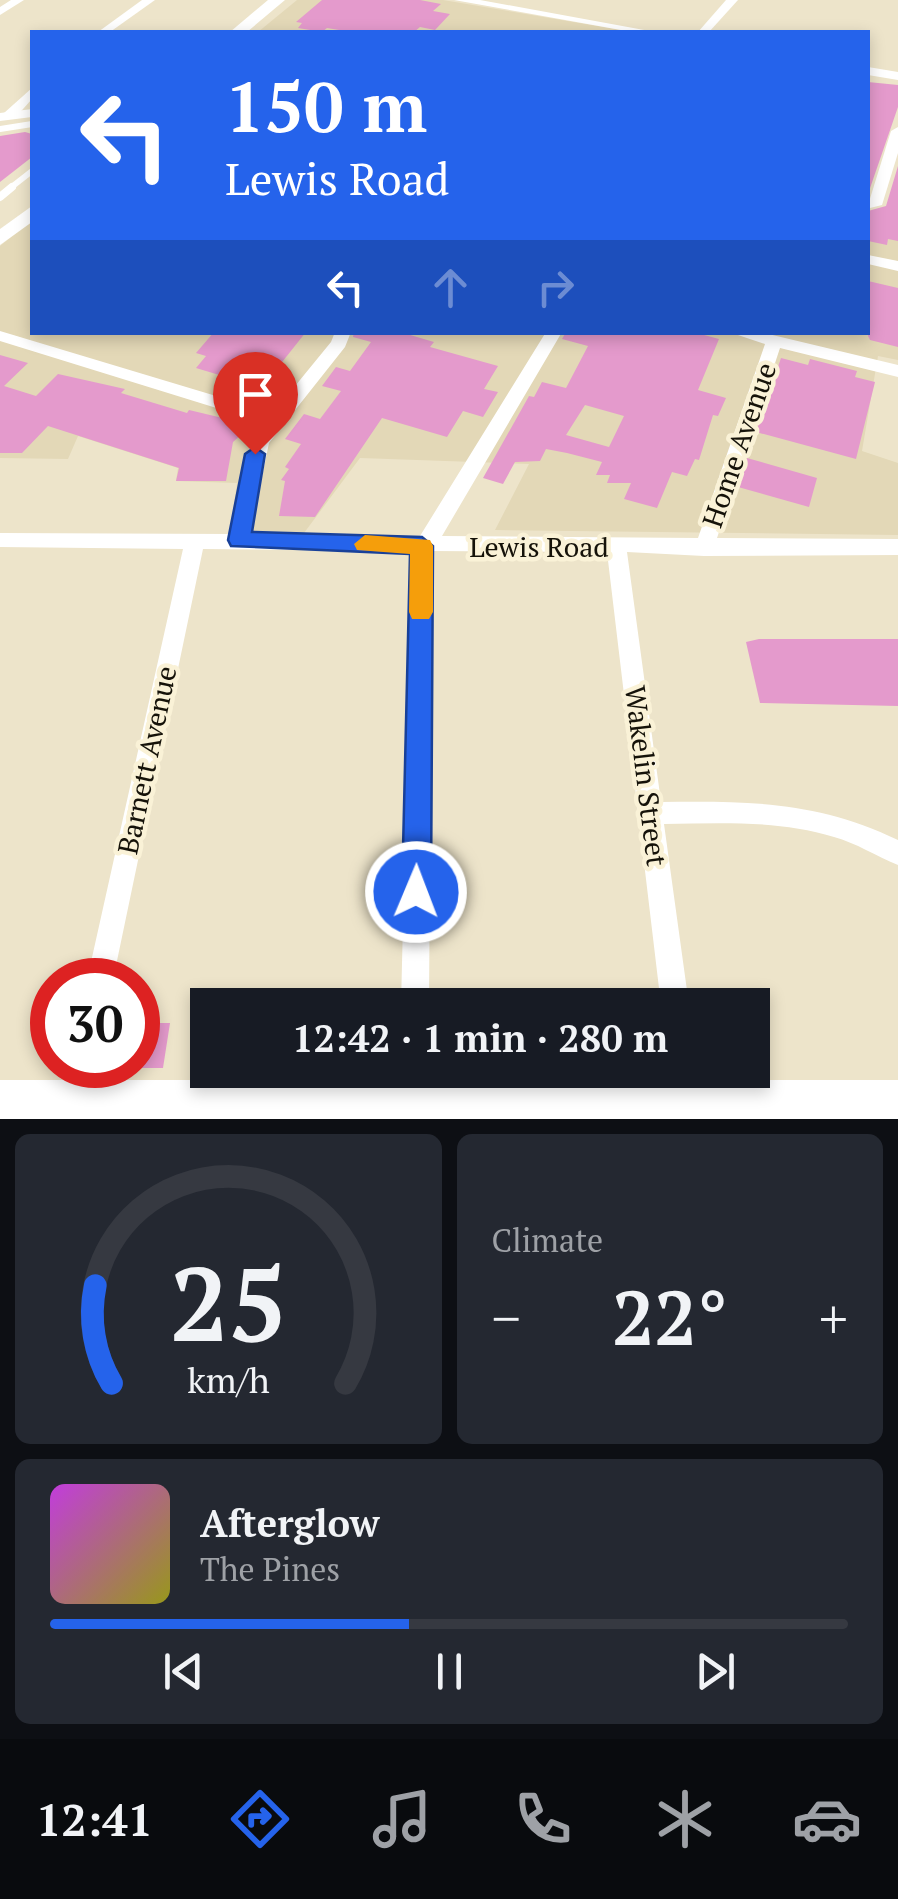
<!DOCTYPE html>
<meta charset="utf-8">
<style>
:root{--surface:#171b24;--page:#242831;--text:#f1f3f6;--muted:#9ea1a6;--line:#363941;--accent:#2563eb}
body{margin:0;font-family:"PT Serif",serif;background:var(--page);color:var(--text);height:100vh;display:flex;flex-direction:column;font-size:38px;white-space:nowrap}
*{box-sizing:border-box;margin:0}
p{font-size:32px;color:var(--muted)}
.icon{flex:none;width:55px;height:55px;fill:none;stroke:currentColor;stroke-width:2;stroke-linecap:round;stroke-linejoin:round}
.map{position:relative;height:1119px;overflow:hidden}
.panel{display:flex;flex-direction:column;gap:15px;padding:15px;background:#0d0f14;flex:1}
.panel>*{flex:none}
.banner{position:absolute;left:30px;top:30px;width:840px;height:305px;border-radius:0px;box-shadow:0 5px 15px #0003;background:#2563eb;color:#fff;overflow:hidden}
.speed{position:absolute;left:30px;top:958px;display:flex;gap:20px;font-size:50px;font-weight:700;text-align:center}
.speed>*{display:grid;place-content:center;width:130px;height:130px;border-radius:50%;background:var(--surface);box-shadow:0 5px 15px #0003;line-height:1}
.speed .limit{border:15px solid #d22;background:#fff;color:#111}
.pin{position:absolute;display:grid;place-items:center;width:85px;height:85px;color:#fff;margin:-102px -42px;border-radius:50% 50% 50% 0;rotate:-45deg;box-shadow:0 0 10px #0007}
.pin .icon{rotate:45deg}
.me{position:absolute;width:110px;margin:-55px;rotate:1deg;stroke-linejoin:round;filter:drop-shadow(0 0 8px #0008)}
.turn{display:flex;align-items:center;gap:35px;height:210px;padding:0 30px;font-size:45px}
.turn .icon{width:130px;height:130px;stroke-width:2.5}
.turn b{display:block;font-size:70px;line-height:85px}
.lanes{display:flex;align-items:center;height:95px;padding:0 30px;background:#0003;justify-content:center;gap:50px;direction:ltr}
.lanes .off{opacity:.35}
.big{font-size:75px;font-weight:800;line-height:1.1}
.panel .tile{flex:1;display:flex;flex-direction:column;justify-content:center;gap:15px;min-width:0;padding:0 35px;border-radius:15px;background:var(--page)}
.panel .dial{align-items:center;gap:0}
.dial svg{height:260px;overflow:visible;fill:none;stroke:var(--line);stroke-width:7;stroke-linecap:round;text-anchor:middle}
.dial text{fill:var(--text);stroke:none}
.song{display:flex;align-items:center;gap:30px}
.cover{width:120px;height:120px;border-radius:15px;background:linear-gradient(135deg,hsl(290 70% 55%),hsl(60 70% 35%))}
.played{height:10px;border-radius:5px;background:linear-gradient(90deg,var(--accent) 45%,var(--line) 45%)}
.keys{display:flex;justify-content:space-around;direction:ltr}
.heat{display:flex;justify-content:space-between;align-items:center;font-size:55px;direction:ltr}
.panel .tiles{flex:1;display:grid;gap:15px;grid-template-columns:1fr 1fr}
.tile:last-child{grid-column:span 2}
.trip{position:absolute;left:190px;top:988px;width:580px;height:100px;border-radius:0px;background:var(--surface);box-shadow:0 5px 15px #0003;font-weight:800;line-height:100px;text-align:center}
.tab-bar{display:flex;height:160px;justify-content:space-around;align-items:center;background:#090b0e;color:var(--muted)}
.tab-bar .icon{width:70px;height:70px}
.tab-bar .on{color:var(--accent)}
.tab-bar b{font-size:45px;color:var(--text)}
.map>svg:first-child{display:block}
.built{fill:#e3d8b7}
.building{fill:#e49acc;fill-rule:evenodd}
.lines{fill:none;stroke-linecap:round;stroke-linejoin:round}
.service-far1{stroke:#fff;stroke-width:6}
.service{stroke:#fff;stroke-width:8}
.minor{fill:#fff;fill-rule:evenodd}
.tertiary{fill:#fff;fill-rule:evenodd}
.secondary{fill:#fff;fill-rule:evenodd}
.primary{fill:#fff;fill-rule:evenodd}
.route{fill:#2563eb;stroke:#184099;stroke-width:2.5}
.slow{fill:#f59e0b}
.labels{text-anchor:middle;stroke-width:9;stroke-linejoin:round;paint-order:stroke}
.street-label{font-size:28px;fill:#151209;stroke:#faf2d7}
</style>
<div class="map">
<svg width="898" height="1119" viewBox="0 0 898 1119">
<rect width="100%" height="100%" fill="#ede4ca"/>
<g class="built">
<path d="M297,0H443L633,32H258Z"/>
<path d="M868,218L898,224V360L878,356L862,451L898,463V535L495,530L529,464L360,458L304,533L230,531L237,483L176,481L178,468L78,436L68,459L0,458V246L32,220V332H868Z"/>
</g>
<g class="building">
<path d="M322,0H420L441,4L433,11L450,14L435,30L420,27L414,32H351L327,28L322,32L298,28L302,23L296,22Z"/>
<path d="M868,82L898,85V107L868,194Z"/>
<path d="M25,132L32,134V157L0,182V136Z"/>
<path d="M898,166V241L888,239L887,245L868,241V211L886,206Z"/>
<path d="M868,281L898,288V347L870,340L868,336Z"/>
<path d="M214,332H306L267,381L232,371L226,377L196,368L206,356L196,353Z"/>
<path d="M354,332H400L434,342L430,347L498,366L484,389L498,392L483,417L463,411L447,437L382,418L315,517L279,516L285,481L281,480L289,469L285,467L301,444L285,439L304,414L320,419L341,391L322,386L336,367L350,371L371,342L353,337Z"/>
<path d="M566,332H693L719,339L698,390L726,398L718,416L713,415L699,460L695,459L687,476L672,472L657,508L624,499L631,483H607L610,475H596L602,462L567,453L546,449L540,461L515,462L503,484L483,478L529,396L534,397L542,382L566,388L588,346L562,339ZM585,405L624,416L609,447L566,435Z"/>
<path d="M0,355L28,363L4,386L36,396L58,374L125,389L121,393L187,413L189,410L252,425L233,442L226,481H176L179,468L48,426L22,453H0Z"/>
<path d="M781,358L808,365L810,359L857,371L855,377L875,382L856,459L756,432Z"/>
<path d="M747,458L817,478L809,507L738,487Z"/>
<path d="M759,639H898V706L760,703L746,642Z"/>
<path d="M138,1023H170L163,1068H138Z"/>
</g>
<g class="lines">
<g class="service-far1">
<path d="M0,129L32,124"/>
<path d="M9,189L32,171"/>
</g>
<path class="service" d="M0,197L12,187"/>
<g class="minor">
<path d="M11,0H24L0,15V7Z"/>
<path d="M142,0H155L110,32H98Z"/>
<path d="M454,0H480L655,32H632Z"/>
<path d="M726,0H738L709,32H698Z"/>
<path d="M868,67L898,72V80L868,75Z"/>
<path d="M32,88V99L14,119H4V113Z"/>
<path d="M898,127V153L882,205L870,208L868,205L891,131Z"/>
<path d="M868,255L898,261V271L868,264Z"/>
<path d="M0,331L273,413L331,342L335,332H351L345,347L269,443L250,535L420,536L546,332H562L442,536L698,538L765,344L729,332H760L898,365V377L780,348L717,538L898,539V555L704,556L627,552L661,802C749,801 817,801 898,840V865C876,856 856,843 834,837C779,820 721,823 664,824L689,1005H661L607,552L432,551L429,1005H401L412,551L203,549L113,980H87L183,549L0,547V533L230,534L251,442L265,423L0,341Z"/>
<path d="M67,1065H95L83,1119H55Z"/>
<path d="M400,1070H428L427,1119H399Z"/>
<path d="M672,1070H704L724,1099L720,1109L710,1113L700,1109Z"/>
</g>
<path class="tertiary" d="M32,109V117L0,121V113Z"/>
<g class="secondary">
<path d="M268,0H285L247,32H230Z"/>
<path d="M32,206V222L0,245V229Z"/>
</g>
<rect class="primary" x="0" y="1080" width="898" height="39"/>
</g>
<path class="route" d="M255,447L265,454L252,532L422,537L433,546L431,892L427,902L416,906L406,902L402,892L410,554L231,546L228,540L245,454Z"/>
<path class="slow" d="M365,535L430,540L433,546V612L429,619H412L409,612L410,554L357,550L354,544Z"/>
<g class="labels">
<g class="street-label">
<text transform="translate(739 445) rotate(-71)" y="10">Home Avenue</text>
<text x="539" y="557">Lewis Road</text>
<text transform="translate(147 760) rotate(-78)" y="10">Barnett Avenue</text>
<text transform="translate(646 776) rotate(83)" y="10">Wakelin Street</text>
</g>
</g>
</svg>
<div class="speed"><div class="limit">30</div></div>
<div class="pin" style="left:255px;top:454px;background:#d93025"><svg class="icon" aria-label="arrive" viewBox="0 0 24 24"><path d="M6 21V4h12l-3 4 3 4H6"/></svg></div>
<svg class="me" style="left:416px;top:892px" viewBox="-20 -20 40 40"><circle r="17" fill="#2563eb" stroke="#fff" stroke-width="3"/><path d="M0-11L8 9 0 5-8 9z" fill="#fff"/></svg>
<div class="trip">12:42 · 1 min · 280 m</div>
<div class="banner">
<div class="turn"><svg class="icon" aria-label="left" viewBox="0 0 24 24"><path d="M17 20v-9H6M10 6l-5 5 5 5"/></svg><div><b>150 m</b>Lewis Road</div></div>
<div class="lanes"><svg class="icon" aria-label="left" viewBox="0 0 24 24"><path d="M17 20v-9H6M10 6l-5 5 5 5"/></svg><svg class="icon off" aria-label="ahead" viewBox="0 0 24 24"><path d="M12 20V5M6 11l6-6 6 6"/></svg><svg class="icon off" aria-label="right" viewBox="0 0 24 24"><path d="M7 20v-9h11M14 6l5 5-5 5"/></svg></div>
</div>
</div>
<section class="panel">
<div class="tiles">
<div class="tile dial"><svg viewBox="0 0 100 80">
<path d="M14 69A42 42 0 1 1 86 69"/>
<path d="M14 69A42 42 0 0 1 9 39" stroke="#2563eb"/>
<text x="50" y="56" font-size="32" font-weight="700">25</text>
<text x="50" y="72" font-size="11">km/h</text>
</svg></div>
<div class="tile"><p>Climate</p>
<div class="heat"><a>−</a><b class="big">22°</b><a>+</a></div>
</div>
<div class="tile">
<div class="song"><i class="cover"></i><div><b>Afterglow</b><p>The Pines</p></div></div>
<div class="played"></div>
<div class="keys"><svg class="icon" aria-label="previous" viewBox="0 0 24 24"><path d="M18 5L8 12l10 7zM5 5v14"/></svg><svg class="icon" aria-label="pause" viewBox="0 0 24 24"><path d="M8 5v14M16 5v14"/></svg><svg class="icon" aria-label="next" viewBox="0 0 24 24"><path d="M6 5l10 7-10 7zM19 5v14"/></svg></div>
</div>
</div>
</section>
<nav class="tab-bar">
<b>12:41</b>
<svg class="icon on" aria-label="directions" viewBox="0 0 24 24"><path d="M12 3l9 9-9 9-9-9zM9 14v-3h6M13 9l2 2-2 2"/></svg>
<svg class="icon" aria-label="music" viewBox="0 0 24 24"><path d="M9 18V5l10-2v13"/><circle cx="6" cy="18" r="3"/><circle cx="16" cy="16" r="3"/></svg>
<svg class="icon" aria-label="phone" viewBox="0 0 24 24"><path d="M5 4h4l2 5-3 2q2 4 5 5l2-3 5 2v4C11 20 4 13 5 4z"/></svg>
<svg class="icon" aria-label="climate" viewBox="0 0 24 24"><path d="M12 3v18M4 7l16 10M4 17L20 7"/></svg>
<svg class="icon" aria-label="car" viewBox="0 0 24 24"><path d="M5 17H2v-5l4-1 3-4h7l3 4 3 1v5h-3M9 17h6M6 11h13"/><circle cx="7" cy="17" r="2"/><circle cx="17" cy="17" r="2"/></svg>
</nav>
